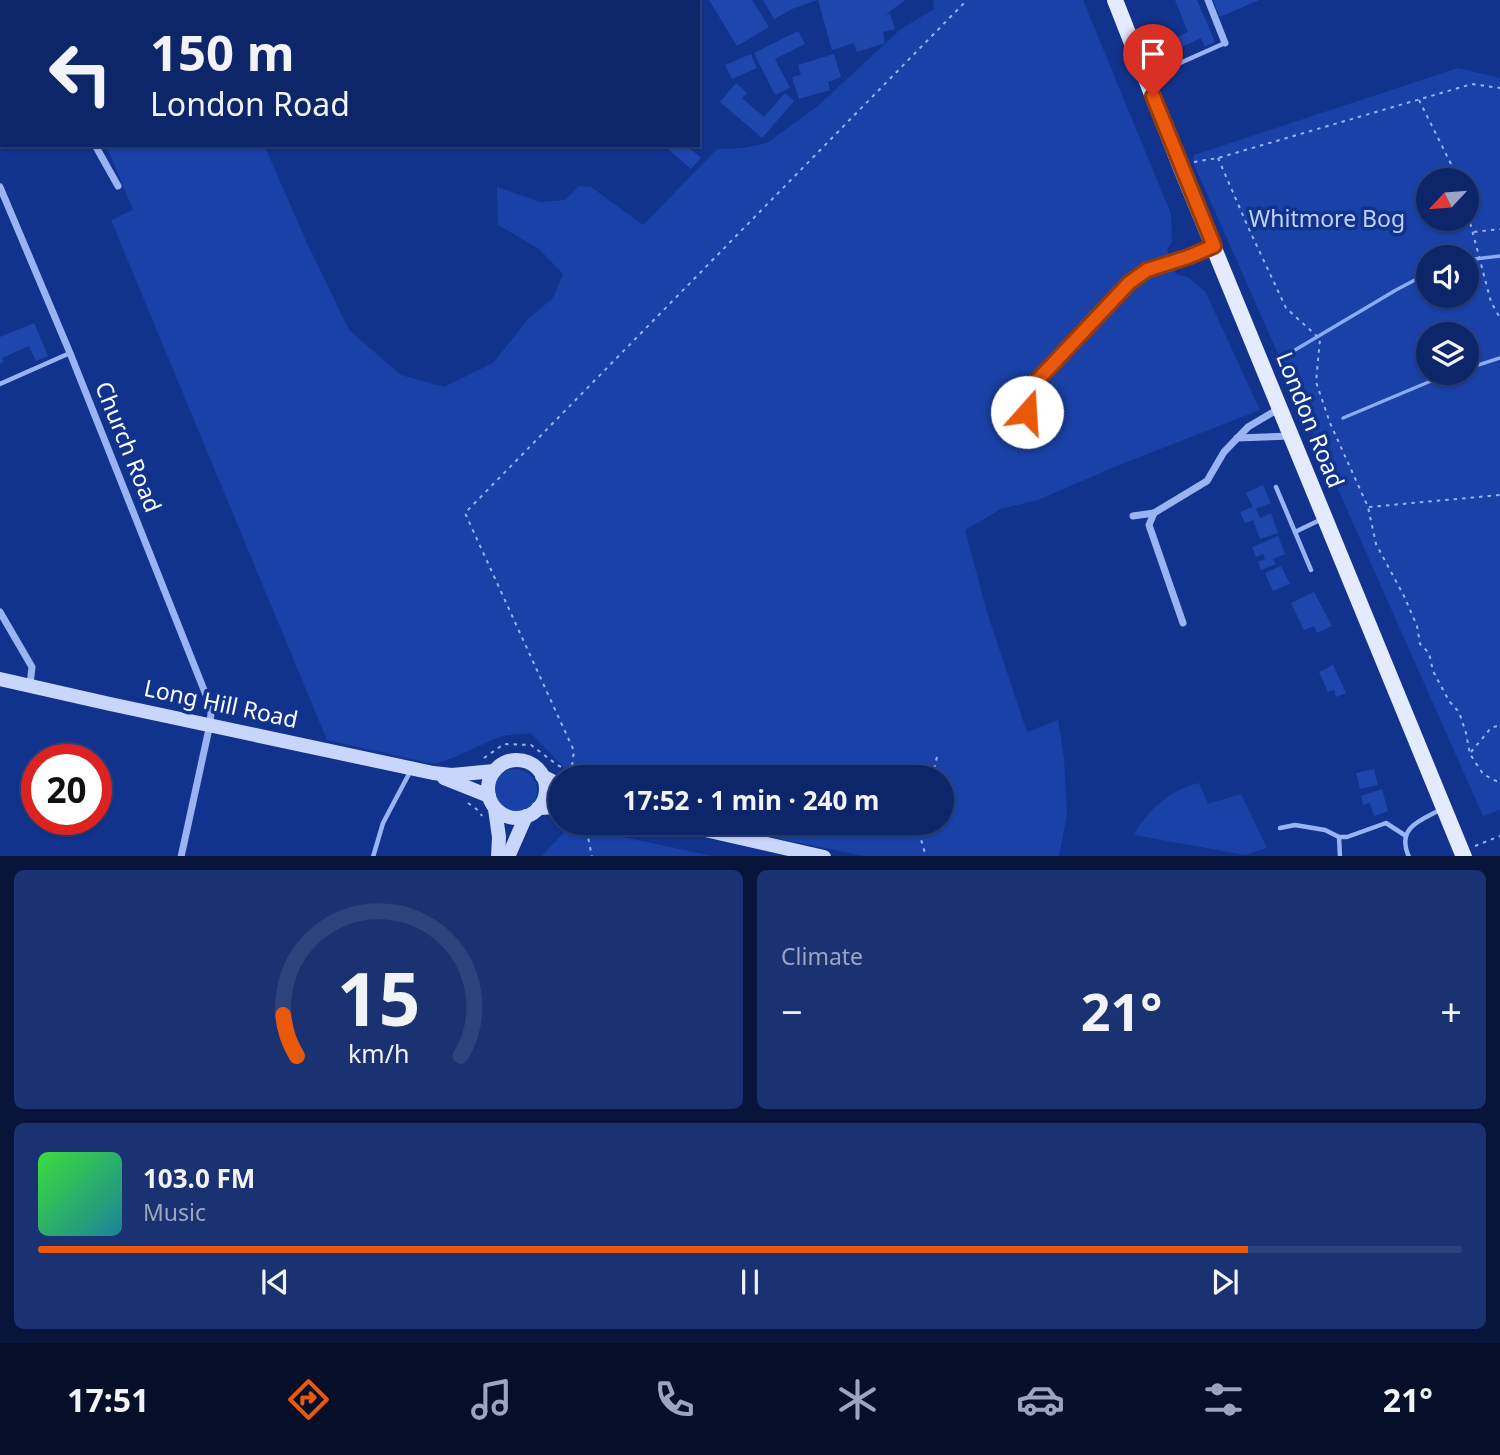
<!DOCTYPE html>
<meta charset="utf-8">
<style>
:root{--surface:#0d266a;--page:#1b3272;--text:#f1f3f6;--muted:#9aa5c1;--line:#2d437e;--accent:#ea580c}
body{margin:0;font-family:"Noto Sans",sans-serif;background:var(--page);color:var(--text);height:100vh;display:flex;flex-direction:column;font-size:26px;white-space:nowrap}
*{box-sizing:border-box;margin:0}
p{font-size:23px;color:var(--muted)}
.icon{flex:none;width:38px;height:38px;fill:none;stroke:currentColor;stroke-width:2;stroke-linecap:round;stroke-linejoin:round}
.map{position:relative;height:856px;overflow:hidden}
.details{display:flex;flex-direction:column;gap:14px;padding:14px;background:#07153a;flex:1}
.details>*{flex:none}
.top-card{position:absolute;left:0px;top:0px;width:700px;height:147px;box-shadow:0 2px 5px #0004,0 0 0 2px var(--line);background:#0d266a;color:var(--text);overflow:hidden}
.needle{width:46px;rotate:244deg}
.buttons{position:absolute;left:1416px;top:168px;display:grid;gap:14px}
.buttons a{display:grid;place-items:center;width:63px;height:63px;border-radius:50%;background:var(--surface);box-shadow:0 2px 5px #0004,0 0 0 2px var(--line);font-size:35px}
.speed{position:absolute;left:21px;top:744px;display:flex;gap:14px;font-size:35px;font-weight:700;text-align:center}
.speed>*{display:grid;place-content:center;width:91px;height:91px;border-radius:50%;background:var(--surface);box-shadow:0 2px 5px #0004,0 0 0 2px var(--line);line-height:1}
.speed .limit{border:10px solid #d22;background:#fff;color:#111}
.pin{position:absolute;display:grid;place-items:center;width:60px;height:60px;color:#fff;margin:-72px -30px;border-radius:50% 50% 50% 0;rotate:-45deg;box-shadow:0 0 7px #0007}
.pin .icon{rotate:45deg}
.me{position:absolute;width:77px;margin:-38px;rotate:19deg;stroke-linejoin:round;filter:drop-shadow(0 0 5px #0008)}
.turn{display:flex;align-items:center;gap:24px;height:147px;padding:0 35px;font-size:32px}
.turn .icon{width:91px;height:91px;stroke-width:2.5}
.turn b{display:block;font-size:49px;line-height:60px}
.big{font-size:52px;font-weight:700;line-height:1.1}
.details .widget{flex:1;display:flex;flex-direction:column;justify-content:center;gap:10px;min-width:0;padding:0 24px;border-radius:10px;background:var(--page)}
.details .dial{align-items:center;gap:0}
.dial svg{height:182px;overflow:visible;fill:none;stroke:var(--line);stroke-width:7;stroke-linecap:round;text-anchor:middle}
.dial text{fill:var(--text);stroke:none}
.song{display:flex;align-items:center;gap:21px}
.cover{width:84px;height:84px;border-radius:10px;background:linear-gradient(135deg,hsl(120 70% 55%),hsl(190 70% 35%))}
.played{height:7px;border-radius:4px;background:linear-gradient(90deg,var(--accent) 85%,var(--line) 85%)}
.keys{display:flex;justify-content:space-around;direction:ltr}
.heat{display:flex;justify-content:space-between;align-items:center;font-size:38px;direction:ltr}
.details .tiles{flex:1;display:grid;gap:14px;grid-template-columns:1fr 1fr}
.widget:last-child{grid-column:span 2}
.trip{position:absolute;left:548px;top:765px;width:406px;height:70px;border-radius:35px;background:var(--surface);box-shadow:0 2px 5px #0004,0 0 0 2px var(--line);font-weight:700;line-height:70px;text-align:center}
.menu{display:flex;height:112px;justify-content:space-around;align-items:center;background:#050f2a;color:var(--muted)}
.menu .icon{width:49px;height:49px}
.menu .active{color:var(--accent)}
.menu b{font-size:32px;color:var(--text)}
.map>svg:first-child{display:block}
.green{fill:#1941a7;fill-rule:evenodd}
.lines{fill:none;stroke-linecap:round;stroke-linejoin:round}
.stream{stroke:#8babf5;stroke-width:3.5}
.building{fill:#1f46ac}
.path{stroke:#9ab3f2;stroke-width:2;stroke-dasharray:3.5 5;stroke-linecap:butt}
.lane{stroke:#9ab3f2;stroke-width:4.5}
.street{stroke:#9ab3f2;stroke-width:7}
.secondary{stroke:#c8d6fc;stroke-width:14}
.primary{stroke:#e4eaff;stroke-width:16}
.route-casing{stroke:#983908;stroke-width:18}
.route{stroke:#ea580c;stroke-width:12}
.labels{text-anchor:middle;stroke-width:7;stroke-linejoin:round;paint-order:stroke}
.park-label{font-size:23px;fill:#c0d2fd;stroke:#11338d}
.street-label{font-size:23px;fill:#fff;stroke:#11338d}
</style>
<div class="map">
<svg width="1500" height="857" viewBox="0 0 1500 857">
<rect width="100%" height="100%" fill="#11338d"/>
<g class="green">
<path d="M0,0H183L180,2H2Z"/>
<path d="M933,0H1083L1171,214L1172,242L1167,250L1176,274L1189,278L1205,291L1260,410L1112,468L1038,500L1001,509L965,530L987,612L1027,732L1058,720L1064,758L1067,814L1059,856H863L705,823L942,822V777H573L531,733L501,736L455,757L434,764L327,740L111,220L133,210L106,145H264L307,243L349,330L401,375L444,387L493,363L529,318L553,298L563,274L539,249L498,225L497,187L540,202L565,200L579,186L591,187L643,225L717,149L743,148L767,143L819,105L901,29L934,9Z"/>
<path d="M1458,68L1500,78V810L1483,816L1193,162L1194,155ZM1428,180H1466V219H1428ZM1428,257H1466V296H1428ZM1428,334H1466V373H1428Z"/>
<circle cx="515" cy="791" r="22"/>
<path d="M1199,783L1208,804L1241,794L1267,848L1245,855L1134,835C1147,810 1171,789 1199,783Z"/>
<path d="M570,826L586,829L712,856H542Z"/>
</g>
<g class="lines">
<g class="stream">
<path d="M1466,260L1500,256"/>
<path d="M1290,353L1396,290L1428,273"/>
<path d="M1466,369L1500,358"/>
<path d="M1343,418L1431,381L1455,373"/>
</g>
</g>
<g class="building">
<path d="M709,0H752L769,27L737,46Z"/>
<path d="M763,0H817L792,9L774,19Z"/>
<path d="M818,0H905L884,16L890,13L895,29L883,32L885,43L857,52L854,43L832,50Z"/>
<path d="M1175,0H1197L1215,42L1205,47L1201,38L1175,50L1170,40L1188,32Z"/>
<path d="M1213,0H1259L1220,17Z"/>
<path d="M798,31L805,44L775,59L790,88L775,95L754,53Z"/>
<path d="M751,54L757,68L732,79L725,65Z"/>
<path d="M834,54L841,77L828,82L830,90L799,99L792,77L801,75L798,65Z"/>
<path d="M736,83L747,93L742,98L764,117L785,93L794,101L762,138L720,102Z"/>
<path d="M671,145H686L701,158L691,169L668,149Z"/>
<path d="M34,323L48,356L36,361L29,346L2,358L4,362L0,364V337Z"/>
<path d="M1263,485L1271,503L1256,509L1260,518L1271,513L1278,533L1260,539L1253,520L1245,523L1240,512L1253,507L1246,493Z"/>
<path d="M1278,536L1285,554L1273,559L1276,564L1261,570L1258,562L1265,559L1263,554L1256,557L1252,547Z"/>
<path d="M1281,566L1290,584L1273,591L1265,573Z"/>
<path d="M1314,592L1332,626L1317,633L1314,626L1304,630L1291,603Z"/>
<path d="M1333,665L1346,693L1336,697L1334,690L1328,692L1319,672Z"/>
<path d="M1374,769L1378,785L1360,789L1356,773Z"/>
<path d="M1382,789L1388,811L1374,816L1370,803L1363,805L1361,796Z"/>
</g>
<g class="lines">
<g class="path">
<path d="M1419,100L1459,180"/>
<path d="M1218,158L1248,227L1286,308L1320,339L1316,382L1330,423L1368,507L1376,544L1404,596L1417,626L1420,644L1429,653L1433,671L1449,701L1459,712L1466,733L1470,754L1483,774L1500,783"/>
<path d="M1194,162L1218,158L1472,84L1500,88"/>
<path d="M1466,207L1491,302L1500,318"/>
<path d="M1474,232L1500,229"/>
<path d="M1369,507L1500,495"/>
<path d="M1471,752L1491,728L1500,725"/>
<path d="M484,758L504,744L531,745L556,764L578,777"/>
<path d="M571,774L574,751L465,513L967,0"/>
<path d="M932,777L938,753"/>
<path d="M468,803L479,811L482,816"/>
<path d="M585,822L592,857"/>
<path d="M624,822L660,831"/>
<path d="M776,822L782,833"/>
<path d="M873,822L918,831L920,822"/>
<path d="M919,832L926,857"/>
<path d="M1475,846L1500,836"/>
</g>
<g class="lane">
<path d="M665,0L666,2"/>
<path d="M564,2L566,0"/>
<path d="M671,2L674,0"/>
<path d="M1171,67L1225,43"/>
<path d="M0,384L70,353"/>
<path d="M1022,438L1032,386L1129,283L1147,270L1188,257L1210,247"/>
<path d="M1276,487L1311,570"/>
<path d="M1295,532L1322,519"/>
<path d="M1280,828L1295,825L1325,830L1339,837H1347L1386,823L1406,836"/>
<path d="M1339,837L1340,857"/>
<path d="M373,857L383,823L410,772"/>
<path d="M1409,857C1396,828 1419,821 1440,810"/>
</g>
<g class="street">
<path d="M1208,0L1225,43"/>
<path d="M95,145L118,186"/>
<path d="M0,187L70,353L210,705L211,713L210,724L181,857"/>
<path d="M1237,438L1291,436"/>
<path d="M1133,516L1154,513"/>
<path d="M0,612L32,667L30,685"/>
<path d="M1183,623L1149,525L1154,513L1207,481L1224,452L1248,427L1280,408"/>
</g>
<g class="secondary">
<path d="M210,2L213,0"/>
<path d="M0,133L2,132"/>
<path d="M0,679L110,704L433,773L452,775L494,771"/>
<circle cx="517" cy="789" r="29"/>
<path d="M542,776L560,785"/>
<path d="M444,778L489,796"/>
<path d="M538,808L560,807"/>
<path d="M495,809L499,837L498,857"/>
<path d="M670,822L824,857"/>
<path d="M508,857L526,816"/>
</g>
<path class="primary" d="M1115,0L1181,168L1464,857"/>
</g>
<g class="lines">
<defs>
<path id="route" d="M1027,412L1032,386L1129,283L1147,270L1188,257L1214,246L1153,96"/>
</defs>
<use href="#route" class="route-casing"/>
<use href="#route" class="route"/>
</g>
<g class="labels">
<g class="park-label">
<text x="1327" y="227">Whitmore Bog</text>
</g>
<g class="street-label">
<text transform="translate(1310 420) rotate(68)" y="8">London Road</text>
<text transform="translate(128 447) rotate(68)" y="8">Church Road</text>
<text transform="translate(221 704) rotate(12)" y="8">Long Hill Road</text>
</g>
</g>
</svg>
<div class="buttons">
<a><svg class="needle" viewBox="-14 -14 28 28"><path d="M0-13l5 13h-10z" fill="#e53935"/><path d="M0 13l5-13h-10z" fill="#9aa5c1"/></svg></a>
<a><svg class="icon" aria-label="sound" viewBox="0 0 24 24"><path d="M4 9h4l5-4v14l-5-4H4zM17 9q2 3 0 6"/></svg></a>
<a><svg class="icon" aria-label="layers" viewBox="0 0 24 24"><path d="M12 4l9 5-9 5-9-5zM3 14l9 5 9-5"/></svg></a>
</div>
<div class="speed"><div class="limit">20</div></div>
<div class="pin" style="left:1153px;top:96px;background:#d93025"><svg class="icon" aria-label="arrive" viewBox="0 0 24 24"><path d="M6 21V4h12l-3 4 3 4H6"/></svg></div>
<svg class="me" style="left:1027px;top:412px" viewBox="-20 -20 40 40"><circle r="19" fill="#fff"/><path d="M0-13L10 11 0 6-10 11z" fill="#ea580c"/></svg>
<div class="trip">17:52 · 1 min · 240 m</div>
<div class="top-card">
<div class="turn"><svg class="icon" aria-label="left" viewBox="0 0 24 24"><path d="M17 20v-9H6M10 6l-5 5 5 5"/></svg><div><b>150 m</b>London Road</div></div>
</div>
</div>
<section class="details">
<div class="tiles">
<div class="widget dial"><svg viewBox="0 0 100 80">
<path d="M14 69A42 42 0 1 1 86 69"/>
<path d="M14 69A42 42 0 0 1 8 51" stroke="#ea580c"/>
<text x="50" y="56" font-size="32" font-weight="700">15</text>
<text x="50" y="72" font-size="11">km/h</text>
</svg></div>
<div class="widget"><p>Climate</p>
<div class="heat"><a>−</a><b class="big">21°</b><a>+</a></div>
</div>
<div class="widget">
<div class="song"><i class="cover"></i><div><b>103.0 FM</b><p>Music</p></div></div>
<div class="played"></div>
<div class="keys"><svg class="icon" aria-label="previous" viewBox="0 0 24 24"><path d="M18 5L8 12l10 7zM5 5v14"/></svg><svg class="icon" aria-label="pause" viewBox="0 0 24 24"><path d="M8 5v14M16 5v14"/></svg><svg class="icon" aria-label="next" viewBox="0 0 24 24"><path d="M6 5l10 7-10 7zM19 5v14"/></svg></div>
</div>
</div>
</section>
<nav class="menu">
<b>17:51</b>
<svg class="icon active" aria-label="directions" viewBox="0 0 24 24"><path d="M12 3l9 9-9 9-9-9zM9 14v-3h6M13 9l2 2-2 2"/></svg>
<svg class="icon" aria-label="music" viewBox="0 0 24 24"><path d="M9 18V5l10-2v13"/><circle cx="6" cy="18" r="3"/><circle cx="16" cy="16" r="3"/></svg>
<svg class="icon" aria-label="phone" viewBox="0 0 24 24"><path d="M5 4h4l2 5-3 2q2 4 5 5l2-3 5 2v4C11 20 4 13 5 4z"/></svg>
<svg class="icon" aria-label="climate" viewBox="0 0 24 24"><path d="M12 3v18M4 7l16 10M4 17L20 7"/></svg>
<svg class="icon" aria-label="car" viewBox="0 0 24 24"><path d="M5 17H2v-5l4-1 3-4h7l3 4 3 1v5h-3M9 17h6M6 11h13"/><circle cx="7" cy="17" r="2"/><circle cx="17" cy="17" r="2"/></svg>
<svg class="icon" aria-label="filters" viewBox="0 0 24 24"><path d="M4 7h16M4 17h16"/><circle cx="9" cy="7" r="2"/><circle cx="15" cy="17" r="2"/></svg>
<b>21°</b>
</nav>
